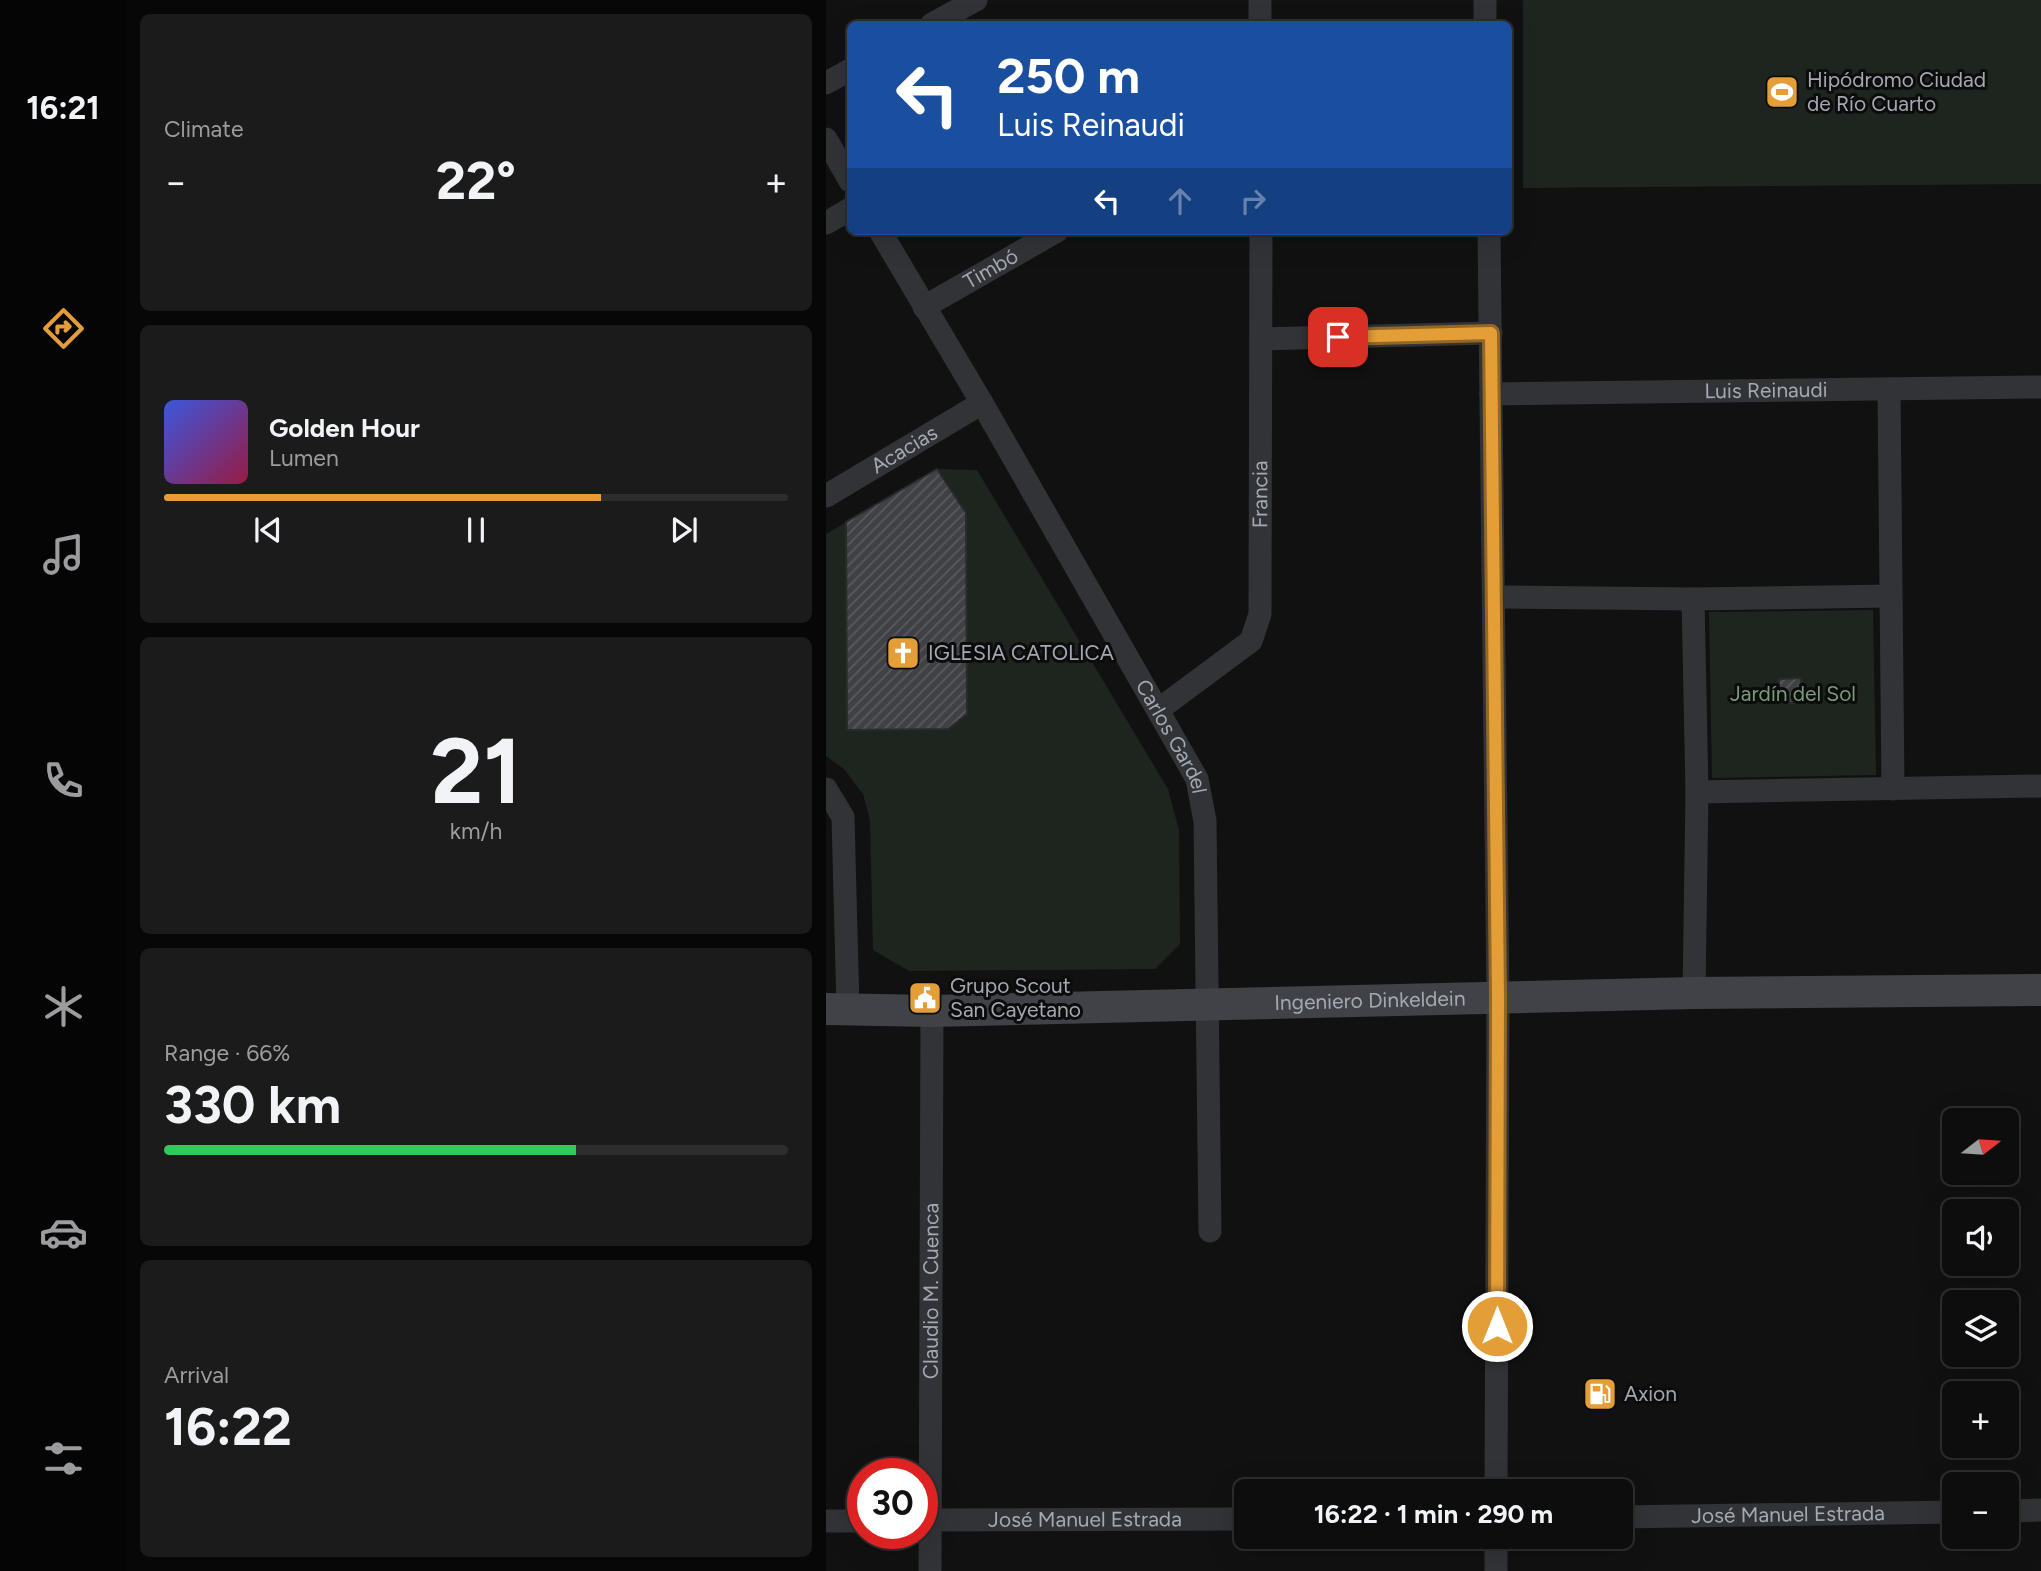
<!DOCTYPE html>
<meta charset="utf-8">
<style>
:root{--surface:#0d0d0e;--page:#1b1b1c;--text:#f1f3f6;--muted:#9a9c9e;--line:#2d2d2e;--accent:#e49e37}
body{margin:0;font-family:Figtree,sans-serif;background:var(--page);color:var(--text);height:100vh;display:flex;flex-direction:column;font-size:26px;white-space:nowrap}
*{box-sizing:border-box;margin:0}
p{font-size:23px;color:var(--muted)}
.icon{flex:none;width:38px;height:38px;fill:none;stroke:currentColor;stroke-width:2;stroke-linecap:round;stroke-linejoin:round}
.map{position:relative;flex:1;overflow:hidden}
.drawer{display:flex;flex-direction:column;gap:14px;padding:14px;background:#070708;width:700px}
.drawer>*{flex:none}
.hud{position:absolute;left:21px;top:21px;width:665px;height:214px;border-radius:10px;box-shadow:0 7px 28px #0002,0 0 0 2px var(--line);background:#1a4fa0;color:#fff;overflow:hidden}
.needle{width:46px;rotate:73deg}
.tools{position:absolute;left:1116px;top:1108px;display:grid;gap:14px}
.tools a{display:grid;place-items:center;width:77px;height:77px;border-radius:10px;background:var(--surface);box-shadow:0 7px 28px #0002,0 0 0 2px var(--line);font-size:35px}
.speed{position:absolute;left:21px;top:1458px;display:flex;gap:14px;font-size:35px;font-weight:700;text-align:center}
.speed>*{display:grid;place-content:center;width:91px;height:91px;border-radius:50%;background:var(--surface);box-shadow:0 7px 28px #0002,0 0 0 2px var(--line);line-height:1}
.speed .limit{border:10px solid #d22;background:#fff;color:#111}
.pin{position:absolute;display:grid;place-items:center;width:60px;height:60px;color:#fff;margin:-30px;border-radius:14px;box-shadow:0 4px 10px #0006}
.me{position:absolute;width:77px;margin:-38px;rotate:0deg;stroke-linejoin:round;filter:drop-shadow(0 0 5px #0008)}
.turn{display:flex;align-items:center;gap:24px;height:147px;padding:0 35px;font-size:32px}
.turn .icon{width:91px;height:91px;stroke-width:2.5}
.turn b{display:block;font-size:49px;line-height:60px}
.lanes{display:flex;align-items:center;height:66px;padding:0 35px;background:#0003;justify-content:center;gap:35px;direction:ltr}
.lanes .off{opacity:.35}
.big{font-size:52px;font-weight:700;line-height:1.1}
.drawer .tile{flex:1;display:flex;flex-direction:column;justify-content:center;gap:10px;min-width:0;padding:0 24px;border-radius:10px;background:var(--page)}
.drawer .dial{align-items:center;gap:0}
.dial b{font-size:91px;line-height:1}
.song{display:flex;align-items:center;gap:21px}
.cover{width:84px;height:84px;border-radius:10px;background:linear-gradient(135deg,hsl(230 70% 55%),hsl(340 70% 35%))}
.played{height:7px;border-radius:4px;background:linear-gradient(90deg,var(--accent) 70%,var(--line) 70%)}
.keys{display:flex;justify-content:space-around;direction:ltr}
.heat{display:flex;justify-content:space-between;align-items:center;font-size:38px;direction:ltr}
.charge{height:10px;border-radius:5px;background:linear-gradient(90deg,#34c759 66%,var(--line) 0)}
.trip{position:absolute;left:408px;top:1479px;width:399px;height:70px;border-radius:10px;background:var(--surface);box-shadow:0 7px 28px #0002,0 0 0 2px var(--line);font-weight:700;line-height:70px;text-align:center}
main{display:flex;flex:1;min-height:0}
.dock{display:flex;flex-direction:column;width:126px;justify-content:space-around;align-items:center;background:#050506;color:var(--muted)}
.dock .icon{width:49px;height:49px}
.dock .active{color:var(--accent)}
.dock b{font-size:32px;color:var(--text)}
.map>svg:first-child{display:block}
.park{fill:#1e251e}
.building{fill:url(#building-hatch);stroke:#2b2b2e;stroke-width:2}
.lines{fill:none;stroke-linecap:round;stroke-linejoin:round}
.minor{stroke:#323337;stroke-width:23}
.secondary{stroke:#404247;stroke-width:32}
.route-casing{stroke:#946724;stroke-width:18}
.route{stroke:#e49e37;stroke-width:12}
.labels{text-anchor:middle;stroke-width:6;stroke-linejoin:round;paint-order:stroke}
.poi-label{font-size:21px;fill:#a3a9b2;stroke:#0c0c0d;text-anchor:start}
.street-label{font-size:21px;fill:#a3a9b2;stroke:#0c0c0d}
.park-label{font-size:21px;fill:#7b9c7b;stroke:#0c0c0d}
</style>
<main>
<nav class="dock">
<b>16:21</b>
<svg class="icon active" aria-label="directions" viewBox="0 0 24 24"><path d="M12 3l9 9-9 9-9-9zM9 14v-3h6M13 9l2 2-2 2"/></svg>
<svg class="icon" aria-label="music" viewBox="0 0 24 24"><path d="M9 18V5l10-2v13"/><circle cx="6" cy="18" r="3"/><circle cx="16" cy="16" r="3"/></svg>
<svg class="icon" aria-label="phone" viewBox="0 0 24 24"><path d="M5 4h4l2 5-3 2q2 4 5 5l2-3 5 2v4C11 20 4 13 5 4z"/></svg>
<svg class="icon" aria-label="climate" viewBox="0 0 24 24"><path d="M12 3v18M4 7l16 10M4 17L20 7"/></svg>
<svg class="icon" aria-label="car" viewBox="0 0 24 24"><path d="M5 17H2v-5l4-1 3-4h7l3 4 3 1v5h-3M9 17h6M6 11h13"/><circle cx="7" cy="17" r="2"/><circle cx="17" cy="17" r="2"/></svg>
<svg class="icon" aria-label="filters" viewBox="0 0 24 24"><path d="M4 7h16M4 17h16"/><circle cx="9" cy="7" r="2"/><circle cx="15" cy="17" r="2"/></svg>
</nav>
<section class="drawer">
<div class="tile"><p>Climate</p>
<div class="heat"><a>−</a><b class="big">22°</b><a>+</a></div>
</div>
<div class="tile">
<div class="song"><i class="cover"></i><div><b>Golden Hour</b><p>Lumen</p></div></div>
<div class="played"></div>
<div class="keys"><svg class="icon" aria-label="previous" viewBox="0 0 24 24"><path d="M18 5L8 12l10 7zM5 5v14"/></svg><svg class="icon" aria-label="pause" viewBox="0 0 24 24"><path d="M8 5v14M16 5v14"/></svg><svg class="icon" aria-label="next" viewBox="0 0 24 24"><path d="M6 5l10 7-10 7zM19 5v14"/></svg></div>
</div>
<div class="tile dial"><b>21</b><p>km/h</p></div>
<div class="tile"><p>Range · 66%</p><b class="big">330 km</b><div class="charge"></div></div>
<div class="tile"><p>Arrival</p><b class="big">16:22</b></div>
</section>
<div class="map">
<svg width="1215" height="1571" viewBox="0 0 1215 1571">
<defs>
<pattern id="building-hatch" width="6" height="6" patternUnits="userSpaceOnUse" patternTransform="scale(1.75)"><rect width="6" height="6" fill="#404145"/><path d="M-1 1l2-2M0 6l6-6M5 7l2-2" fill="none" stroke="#585a5d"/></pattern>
</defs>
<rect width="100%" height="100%" fill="#111112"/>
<g class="park">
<path d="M697,0H1215V184L697,188Z"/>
<path d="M111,469L151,470L342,789L353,830L354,944L329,969L83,971L47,950L44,820L37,794L18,769L0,756V534Z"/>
<path d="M1047,610L1050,775L886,778L883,612Z"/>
</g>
<g class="building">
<path d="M111,469L140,513L141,714L122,729L21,730L20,522Z"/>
<path d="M975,678L976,703H953V679Z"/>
</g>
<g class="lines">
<g class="minor">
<path d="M434,0V24"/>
<path d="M659,0V24"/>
<path d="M106,24L150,0"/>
<path d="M0,83L24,70"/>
<path d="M0,139L24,181"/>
<path d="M0,223L24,209"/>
<path id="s1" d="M54,231L156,403L371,779L379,821L384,1231"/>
<path d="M663,231L672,998L670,1491"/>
<path id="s2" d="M98,307L231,231"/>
<path d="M435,339L665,333"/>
<path d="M1063,389L1067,789"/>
<path id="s3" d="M665,394L1215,387"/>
<path id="s4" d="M0,496L156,403"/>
<path d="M669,597L867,599L1064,596"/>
<path d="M867,599L871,792L868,993"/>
<path id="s5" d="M332,710L425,641L434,614L435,231"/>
<path d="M0,789L17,817L22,1009"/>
<path d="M871,792L1215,786"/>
<path d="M1181,1511L1215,1510"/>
<path id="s6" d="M794,1517L1129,1512"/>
<path id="s7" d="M96,1520L420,1519"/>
<path d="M0,1521H37"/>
<path id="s8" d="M104,1571L106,1011"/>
<path d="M670,1571V1536"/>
</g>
<path class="secondary" id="s9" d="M0,1009L106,1011L868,993L1215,990"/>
</g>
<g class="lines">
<defs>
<path id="route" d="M512,337L665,333L672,998L671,1326"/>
</defs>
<use href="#route" class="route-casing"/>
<use href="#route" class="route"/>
</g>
<defs>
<symbol id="stadium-square" viewBox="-11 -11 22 22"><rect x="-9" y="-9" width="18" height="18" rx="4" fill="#e49e37" stroke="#0c0c0d"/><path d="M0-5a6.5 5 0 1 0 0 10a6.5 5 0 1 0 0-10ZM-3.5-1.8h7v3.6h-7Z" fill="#fff"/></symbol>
<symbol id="church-square" viewBox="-11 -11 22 22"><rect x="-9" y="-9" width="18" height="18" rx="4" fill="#e49e37" stroke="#0c0c0d"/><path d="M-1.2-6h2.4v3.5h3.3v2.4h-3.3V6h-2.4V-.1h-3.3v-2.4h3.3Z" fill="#fff"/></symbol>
<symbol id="civic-square" viewBox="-11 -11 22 22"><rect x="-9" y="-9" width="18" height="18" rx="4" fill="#e49e37" stroke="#0c0c0d"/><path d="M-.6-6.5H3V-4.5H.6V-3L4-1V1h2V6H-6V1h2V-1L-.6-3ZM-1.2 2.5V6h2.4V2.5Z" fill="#fff"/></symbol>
<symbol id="fuel-square" viewBox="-11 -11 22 22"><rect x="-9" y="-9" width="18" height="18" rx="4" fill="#e49e37" stroke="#0c0c0d"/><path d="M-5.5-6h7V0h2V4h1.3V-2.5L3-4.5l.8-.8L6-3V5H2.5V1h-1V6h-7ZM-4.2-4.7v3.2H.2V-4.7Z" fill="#fff"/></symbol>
</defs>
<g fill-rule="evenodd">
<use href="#stadium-square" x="937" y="73" width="38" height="38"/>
<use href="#church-square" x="58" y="634" width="38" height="38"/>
<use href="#civic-square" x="80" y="979" width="38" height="38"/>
<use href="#fuel-square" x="755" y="1375" width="38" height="38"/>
</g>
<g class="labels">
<g class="poi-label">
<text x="981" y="87">Hipódromo Ciudad<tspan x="981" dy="24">de Río Cuarto</tspan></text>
<text x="102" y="660">IGLESIA CATOLICA</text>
<text x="124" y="993">Grupo Scout<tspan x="124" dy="24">San Cayetano</tspan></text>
<text x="798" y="1401">Axion</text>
</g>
<g class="street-label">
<text dy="7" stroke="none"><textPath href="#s2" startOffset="77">Timbó</textPath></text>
<text dy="7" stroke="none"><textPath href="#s3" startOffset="275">Luis Reinaudi</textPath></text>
<text dy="7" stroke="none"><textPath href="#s4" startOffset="91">Acacias</textPath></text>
<text dy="7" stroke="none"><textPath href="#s5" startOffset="264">Francia</textPath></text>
<text dy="7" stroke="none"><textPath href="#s1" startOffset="584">Carlos Gardel</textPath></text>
<text dy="7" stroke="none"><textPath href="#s9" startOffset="544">Ingeniero Dinkeldein</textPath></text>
<text dy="7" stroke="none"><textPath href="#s8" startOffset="280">Claudio M. Cuenca</textPath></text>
<text dy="7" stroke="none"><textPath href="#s6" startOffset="168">José Manuel Estrada</textPath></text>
<text dy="7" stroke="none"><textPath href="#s7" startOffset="163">José Manuel Estrada</textPath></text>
</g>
<g class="park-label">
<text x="967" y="701">Jardín del Sol</text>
</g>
</g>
</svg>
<div class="tools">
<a><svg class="needle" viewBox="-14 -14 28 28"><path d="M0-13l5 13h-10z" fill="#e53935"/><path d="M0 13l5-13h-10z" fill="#9a9c9e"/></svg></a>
<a><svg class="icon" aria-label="sound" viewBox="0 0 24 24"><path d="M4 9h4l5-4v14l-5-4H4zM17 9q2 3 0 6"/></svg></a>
<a><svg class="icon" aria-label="layers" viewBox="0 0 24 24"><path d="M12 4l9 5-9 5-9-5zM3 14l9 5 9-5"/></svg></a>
<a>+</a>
<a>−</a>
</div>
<div class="speed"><div class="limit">30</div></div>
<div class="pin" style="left:512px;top:337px;background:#d93025"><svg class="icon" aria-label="arrive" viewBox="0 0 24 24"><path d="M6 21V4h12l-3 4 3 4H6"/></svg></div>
<svg class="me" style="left:671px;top:1326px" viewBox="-20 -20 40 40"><circle r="17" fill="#e49e37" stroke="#fff" stroke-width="3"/><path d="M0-11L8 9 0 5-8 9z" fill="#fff"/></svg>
<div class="trip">16:22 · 1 min · 290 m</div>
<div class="hud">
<div class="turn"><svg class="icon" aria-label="left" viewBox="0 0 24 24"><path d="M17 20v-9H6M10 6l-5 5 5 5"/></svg><div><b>250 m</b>Luis Reinaudi</div></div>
<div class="lanes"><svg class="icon" aria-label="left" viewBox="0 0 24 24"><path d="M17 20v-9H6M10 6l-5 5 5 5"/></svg><svg class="icon off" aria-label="ahead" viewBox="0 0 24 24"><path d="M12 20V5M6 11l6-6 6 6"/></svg><svg class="icon off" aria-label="right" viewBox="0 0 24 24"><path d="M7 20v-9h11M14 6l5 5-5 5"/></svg></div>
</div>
</div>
</main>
